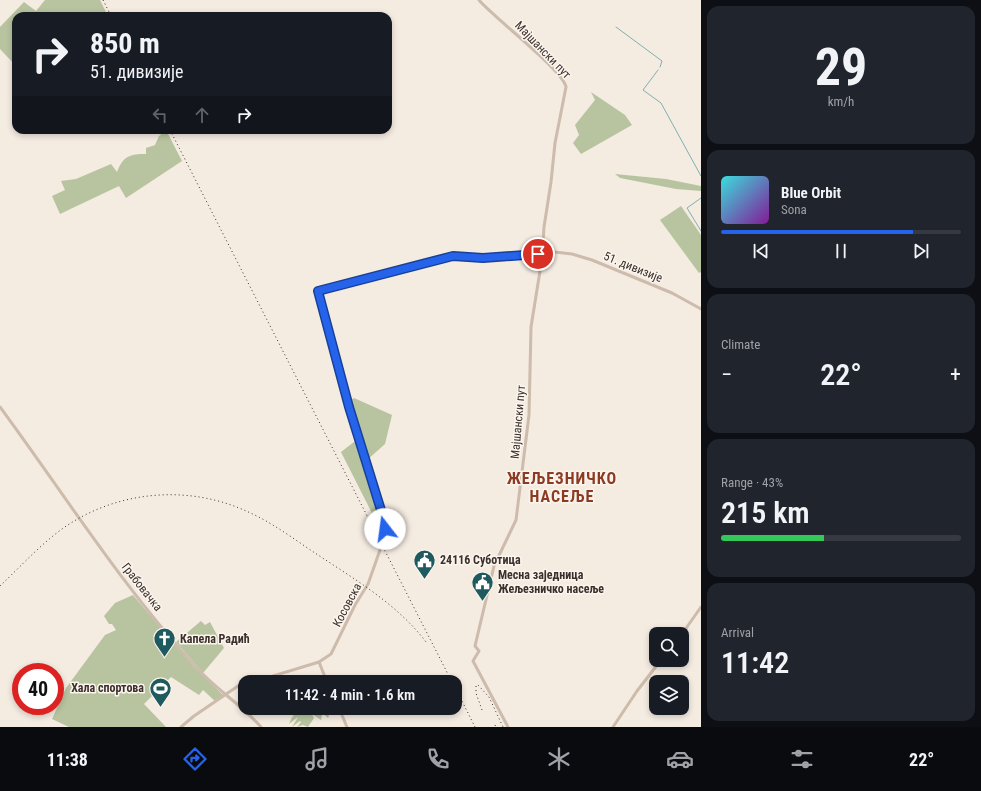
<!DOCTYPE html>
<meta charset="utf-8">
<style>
:root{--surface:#171b24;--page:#20242c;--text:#f1f3f6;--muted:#9ea1a6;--line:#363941;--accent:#2563eb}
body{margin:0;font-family:"Roboto Condensed",sans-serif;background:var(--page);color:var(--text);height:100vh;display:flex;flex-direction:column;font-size:15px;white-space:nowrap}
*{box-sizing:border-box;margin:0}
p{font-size:13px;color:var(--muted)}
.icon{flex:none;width:22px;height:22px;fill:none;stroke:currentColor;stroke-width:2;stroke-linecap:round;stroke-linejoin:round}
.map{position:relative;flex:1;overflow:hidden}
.details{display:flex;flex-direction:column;gap:6px;padding:6px;background:#0d0f14;width:280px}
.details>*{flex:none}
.top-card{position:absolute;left:12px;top:12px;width:380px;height:122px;border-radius:12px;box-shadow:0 2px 6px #0003;background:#171b24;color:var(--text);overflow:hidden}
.buttons{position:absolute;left:649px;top:627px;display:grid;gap:8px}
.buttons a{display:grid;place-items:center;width:40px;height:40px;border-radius:8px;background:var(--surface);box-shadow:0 2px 6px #0003;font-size:20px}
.speed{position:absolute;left:12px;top:663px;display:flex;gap:8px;font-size:20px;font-weight:700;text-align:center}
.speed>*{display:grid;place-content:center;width:52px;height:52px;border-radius:50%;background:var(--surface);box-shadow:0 2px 6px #0003;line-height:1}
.speed .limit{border:6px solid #d22;background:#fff;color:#111}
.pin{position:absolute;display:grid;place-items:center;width:34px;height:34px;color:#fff;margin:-17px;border:2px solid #fff;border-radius:50%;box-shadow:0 1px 4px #0007}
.me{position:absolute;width:44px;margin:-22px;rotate:345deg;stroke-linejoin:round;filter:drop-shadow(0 0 3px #0008)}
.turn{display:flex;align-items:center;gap:14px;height:84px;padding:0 12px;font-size:18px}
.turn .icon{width:52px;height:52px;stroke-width:2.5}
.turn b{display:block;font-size:28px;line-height:34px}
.lanes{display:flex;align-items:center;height:38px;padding:0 12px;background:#0003;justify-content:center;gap:20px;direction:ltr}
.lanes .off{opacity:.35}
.big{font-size:30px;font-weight:600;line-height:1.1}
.details .tile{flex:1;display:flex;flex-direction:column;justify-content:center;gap:6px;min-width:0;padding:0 14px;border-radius:12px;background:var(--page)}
.details .dial{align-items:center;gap:0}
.dial b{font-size:52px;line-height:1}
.song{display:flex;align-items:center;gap:12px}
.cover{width:48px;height:48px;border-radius:6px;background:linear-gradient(135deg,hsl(180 70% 55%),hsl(290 70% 35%))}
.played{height:4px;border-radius:2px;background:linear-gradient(90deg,var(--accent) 80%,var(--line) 80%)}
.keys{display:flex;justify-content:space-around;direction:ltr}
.heat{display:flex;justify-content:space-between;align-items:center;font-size:22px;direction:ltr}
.charge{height:6px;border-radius:3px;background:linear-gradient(90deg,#34c759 43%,var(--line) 0)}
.trip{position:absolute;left:238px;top:675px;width:224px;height:40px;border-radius:12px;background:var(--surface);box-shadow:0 2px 6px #0003;font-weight:600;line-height:40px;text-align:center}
.dock{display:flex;height:64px;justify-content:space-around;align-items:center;background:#090b0e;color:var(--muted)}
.dock .icon{width:28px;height:28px}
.dock .current{color:var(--accent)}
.dock b{font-size:18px;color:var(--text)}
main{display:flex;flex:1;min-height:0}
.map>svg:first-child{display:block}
.green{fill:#b8c4a0}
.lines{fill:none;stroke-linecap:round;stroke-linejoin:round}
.stream{stroke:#7fb0b2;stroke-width:1}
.tertiary-tunnel{stroke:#cfc6bd;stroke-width:3;stroke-dasharray:3 1.5;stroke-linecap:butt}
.tertiary{stroke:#cdbbac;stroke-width:3}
.rail{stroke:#3b302b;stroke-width:1;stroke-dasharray:1 3;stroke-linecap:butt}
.route-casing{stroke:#184099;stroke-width:10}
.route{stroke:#2563eb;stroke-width:7}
.labels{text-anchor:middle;stroke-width:3;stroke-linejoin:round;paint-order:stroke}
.street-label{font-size:12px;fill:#3b302b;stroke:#fbf5ee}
.poi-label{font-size:12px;font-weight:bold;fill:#3b302b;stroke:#fbf5ee;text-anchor:start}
.district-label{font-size:16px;font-weight:bold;letter-spacing:1px;fill:#8c3b22;stroke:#fbf5ee}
</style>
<main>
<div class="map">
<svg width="701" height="727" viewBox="0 0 701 727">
<rect width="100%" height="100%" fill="#f4ebe1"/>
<g class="green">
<path d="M45,0H100L108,16H16V66L0,49V27L24,2L36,11Z"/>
<path d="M591,92L625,115L632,125L581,154L573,143L579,135L575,125L595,100Z"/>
<path d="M166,130L182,161L126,198L119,186L60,214L52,196L65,190L61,181L76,179L111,164L117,172C123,156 130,154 146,154V148L155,145L159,136Z"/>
<path d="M615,174L666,179L701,186V191L676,189L620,178Z"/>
<path d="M681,206L701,235V272L699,273L660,220Z"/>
<path d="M354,398L392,415L385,444L367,460L349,401Z"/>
<path d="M359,438L381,518L377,523L341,452Z"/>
<path d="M133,595L194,667L223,695L216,702L203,690L199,695L171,677L144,704L166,727H69L52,719L66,688L105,635L116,630L112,624H109L104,616L115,603Z"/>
<path d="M201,621L205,625L210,622L224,648L203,673L176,642Z"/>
<path d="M293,708L298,713L300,710L309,712L314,708H323L329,716L328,718L320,711L322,715L321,720L312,714L314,718L308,727L303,725L297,727L301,722L300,721L292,727L298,717L289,724L292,717L294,716L286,712L288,710L292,712Z"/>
</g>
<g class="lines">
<g class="stream">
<path d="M616,27L662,61L660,67"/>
<path d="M658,70L643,90L661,103L701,176"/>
<path d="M701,198L687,208L701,231"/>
</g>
<path class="tertiary-tunnel" d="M380,550L382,542"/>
<g class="tertiary">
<path d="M479,0C494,18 563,70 566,87L555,143L551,182L544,227L543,242L547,253L540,271L531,327L529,415L516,520L494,566L475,646L479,651L473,661L508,727"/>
<path d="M546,251L572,254L592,260L672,293L701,309"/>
<path d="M542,262L540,253L543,243"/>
<path d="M0,407C64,494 122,586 195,666C215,689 241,704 261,727"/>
<path d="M382,542L385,523L349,407L318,291L453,255L483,258L540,255"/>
<path d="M682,634L701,607"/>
<path d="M319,662L327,682"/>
<path d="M253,682L319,662L331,654L355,605L368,584L380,550"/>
<path d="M339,708L347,727"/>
<path d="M181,727L194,716L238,686L245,684"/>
<path d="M613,727L637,691L661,660"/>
</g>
<g class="rail">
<path d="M103,0L111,16"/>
<path d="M170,130L452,682"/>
<path d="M0,586C20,567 40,545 62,529C115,491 187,484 246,511C272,522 295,540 318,555C356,580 398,605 426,642"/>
<path d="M478,685L489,697L503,727"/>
<path d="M476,686V693L482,710"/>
<path d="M455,687L475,727"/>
<path d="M495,725L496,727"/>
</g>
</g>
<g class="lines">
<defs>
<path id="route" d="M385,529V523L349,407L318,291L453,256L483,258L538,254"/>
</defs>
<use href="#route" class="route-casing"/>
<use href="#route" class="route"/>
</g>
<defs>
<symbol id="civic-pin" viewBox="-11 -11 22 30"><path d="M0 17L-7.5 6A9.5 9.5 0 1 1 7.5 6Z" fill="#1f5a5e" stroke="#fbf5ee"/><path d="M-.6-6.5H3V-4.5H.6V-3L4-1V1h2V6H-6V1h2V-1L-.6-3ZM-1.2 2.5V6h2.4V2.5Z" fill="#fff"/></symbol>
<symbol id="church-pin" viewBox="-11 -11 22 30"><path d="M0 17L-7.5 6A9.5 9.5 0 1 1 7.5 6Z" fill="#1f5a5e" stroke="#fbf5ee"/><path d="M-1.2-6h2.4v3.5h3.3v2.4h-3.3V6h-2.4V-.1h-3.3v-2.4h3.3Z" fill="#fff"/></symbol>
<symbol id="stadium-pin" viewBox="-11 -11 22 30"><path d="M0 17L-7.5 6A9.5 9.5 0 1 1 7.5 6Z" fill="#1f5a5e" stroke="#fbf5ee"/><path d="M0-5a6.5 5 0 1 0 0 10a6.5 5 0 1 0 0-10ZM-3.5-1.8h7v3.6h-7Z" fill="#fff"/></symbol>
</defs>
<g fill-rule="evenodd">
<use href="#civic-pin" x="412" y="548" width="25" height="34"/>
<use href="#civic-pin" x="470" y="570" width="25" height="34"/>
<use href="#church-pin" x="152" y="626" width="25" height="34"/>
<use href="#stadium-pin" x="148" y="676" width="25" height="34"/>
</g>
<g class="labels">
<g class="street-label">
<text transform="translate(543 50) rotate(46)" y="4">Мајшански пут</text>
<text transform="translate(633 267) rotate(22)" y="4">51. дивизије</text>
<text transform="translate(518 422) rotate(-85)" y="4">Мајшански пут</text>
<text transform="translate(142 587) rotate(52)" y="4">Грабовачка</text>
<text transform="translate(347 605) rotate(-62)" y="4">Косовска</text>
</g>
<g class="poi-label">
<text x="440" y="564">24116 Суботица</text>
<text x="498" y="579">Месна заједница<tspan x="498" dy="14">Жељезничко насеље</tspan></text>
<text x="180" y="643">Капела Радић</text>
<text x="144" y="692" text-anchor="end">Хала спортова</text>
</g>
<g class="district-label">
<text x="562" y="484">ЖЕЉЕЗНИЧКО<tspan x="562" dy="18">НАСЕЉЕ</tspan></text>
</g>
</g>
</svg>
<div class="buttons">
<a><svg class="icon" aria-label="search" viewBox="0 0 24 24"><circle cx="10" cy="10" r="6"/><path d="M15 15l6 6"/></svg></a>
<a><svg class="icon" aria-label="layers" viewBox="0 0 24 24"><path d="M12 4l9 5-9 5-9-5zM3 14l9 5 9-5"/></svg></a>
</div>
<div class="speed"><div class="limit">40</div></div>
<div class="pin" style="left:538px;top:254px;background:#d93025"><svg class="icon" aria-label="arrive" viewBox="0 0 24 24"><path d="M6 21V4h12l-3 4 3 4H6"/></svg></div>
<svg class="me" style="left:385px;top:529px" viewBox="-20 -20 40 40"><circle r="19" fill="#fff"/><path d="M0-13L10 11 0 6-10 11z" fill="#2563eb"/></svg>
<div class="trip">11:42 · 4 min · 1.6 km</div>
<div class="top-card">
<div class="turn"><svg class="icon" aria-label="right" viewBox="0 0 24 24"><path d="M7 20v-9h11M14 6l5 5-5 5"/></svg><div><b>850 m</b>51. дивизије</div></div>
<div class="lanes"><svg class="icon off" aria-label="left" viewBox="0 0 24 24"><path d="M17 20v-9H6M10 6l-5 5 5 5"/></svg><svg class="icon off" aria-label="ahead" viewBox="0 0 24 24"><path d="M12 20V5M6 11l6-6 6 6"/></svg><svg class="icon" aria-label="right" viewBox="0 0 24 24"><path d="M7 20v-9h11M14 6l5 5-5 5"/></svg></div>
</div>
</div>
<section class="details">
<div class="tile dial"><b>29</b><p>km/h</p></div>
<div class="tile">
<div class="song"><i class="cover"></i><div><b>Blue Orbit</b><p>Sona</p></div></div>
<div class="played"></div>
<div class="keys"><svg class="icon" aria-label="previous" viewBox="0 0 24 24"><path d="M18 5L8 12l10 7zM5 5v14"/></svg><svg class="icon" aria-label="pause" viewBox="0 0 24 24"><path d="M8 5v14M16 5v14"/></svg><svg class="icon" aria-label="next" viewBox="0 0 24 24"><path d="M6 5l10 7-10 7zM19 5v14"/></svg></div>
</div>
<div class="tile"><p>Climate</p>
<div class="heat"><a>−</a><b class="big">22°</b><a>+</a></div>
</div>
<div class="tile"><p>Range · 43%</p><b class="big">215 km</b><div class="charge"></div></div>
<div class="tile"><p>Arrival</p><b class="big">11:42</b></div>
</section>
</main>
<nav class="dock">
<b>11:38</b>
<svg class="icon current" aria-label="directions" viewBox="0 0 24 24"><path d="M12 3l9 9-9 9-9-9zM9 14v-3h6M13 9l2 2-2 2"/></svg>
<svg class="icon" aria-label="music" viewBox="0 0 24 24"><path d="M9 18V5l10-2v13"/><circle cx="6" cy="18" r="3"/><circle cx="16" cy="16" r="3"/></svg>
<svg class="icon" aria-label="phone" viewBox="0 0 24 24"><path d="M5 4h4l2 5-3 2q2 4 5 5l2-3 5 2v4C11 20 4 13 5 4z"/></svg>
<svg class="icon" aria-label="climate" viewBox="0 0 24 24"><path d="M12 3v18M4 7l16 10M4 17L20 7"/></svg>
<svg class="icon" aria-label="car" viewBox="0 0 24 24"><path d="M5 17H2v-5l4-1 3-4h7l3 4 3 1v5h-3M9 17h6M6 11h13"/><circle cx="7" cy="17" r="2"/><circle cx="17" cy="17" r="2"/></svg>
<svg class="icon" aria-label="filters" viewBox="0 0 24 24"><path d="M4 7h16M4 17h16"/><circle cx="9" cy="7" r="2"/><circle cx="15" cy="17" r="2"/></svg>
<b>22°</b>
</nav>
